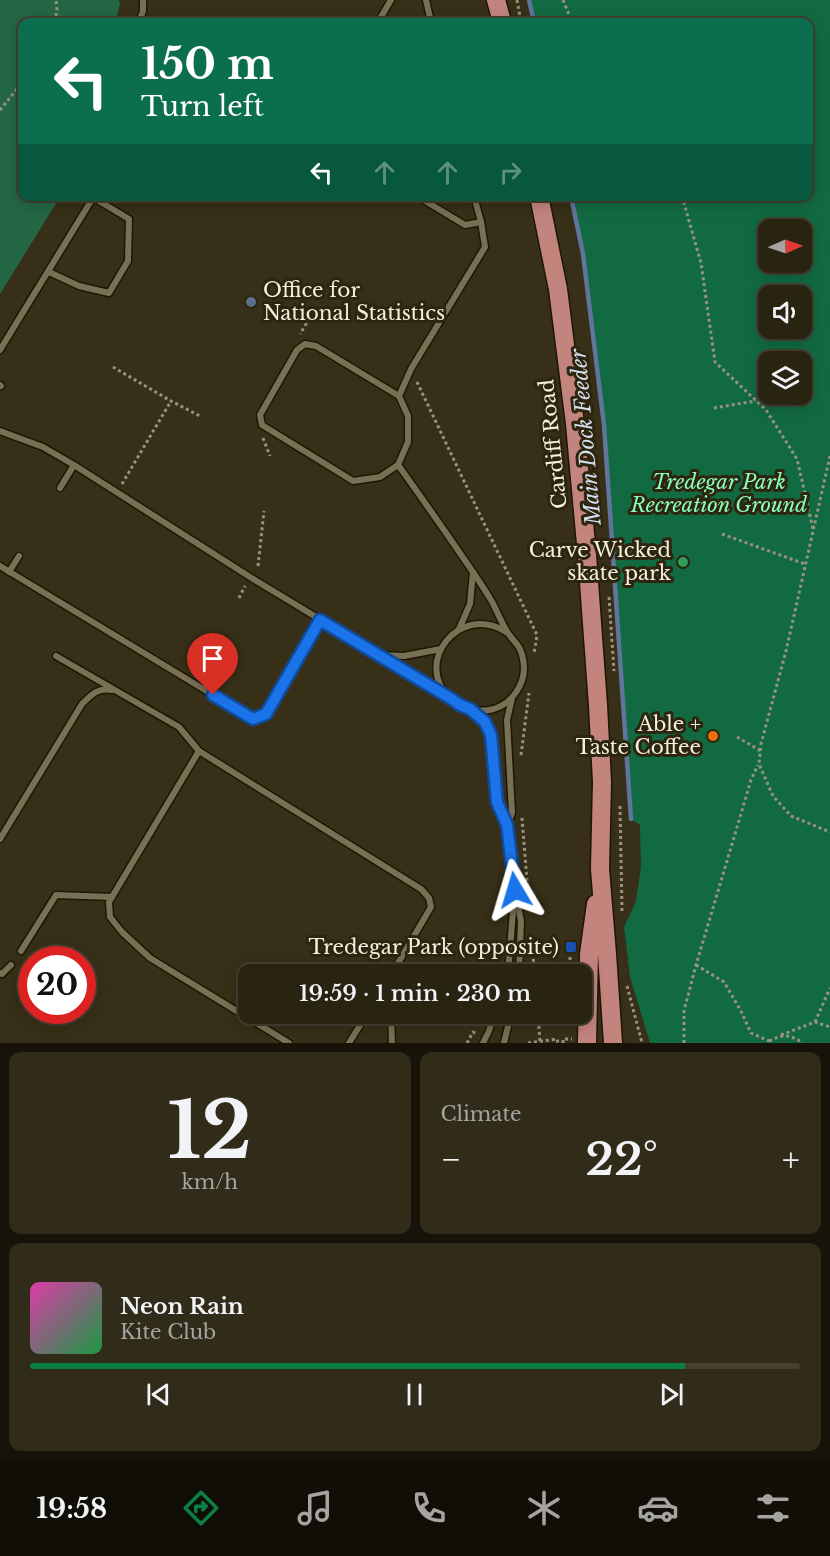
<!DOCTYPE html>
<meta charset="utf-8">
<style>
:root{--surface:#292311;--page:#312b1a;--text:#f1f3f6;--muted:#a5a49f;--line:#454031;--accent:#0b8043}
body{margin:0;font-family:"Libre Baskerville",serif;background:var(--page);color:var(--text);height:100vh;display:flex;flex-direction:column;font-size:22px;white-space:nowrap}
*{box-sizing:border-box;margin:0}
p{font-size:20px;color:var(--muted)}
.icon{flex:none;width:33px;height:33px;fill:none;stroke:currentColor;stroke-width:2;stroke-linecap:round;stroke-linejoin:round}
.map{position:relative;height:1043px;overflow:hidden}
.sheet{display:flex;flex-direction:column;gap:9px;padding:9px;background:#171309;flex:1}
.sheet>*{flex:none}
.top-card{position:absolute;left:18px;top:18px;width:795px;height:183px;border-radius:12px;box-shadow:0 3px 15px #0003,0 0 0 2px var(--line);background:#0b6e4f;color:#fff;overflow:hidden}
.needle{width:39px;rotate:88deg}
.controls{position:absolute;left:758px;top:219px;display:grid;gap:12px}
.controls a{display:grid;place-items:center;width:54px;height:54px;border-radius:12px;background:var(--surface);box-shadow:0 3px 15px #0003,0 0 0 2px var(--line);font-size:30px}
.speed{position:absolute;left:18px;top:946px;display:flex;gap:12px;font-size:30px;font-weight:700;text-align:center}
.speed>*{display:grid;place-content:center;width:78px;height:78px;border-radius:50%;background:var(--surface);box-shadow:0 3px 15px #0003,0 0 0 2px var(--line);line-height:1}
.speed .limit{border:9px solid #d22;background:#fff;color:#111}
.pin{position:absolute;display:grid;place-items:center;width:51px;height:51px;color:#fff;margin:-62px -26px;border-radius:50% 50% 50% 0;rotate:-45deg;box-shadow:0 0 6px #0007}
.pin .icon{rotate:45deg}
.me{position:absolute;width:66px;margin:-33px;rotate:353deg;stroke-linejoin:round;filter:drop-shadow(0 0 4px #0008)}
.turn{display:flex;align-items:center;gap:21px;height:126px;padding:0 24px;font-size:27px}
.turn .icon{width:78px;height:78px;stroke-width:2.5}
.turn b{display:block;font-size:42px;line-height:51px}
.lanes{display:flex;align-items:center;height:57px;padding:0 24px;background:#0003;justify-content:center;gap:30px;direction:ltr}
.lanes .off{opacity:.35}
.big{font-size:45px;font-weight:600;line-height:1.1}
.sheet .card{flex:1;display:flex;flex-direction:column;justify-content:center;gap:9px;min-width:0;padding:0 21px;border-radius:12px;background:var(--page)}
.sheet .dial{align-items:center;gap:0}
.dial b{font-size:78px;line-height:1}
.song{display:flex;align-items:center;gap:18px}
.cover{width:72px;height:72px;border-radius:9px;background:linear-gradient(135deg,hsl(320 70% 55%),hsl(140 70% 35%))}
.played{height:6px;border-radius:3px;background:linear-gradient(90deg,var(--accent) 85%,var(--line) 85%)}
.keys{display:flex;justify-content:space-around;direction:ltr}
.heat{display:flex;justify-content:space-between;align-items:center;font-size:33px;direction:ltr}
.sheet .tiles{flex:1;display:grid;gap:9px;grid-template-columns:1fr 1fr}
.card:last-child{grid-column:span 2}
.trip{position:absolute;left:238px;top:964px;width:354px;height:60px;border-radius:12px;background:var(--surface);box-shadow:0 3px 15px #0003,0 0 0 2px var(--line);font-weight:600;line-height:60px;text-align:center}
.tab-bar{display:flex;height:96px;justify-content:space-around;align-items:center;background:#100e07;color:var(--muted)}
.tab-bar .icon{width:42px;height:42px}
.tab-bar .current{color:var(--accent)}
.tab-bar b{font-size:27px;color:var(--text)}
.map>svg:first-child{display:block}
.green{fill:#126a42;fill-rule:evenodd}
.forest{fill:#246745}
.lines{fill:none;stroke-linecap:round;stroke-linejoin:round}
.stream{stroke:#60759b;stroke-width:4.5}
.lane-casing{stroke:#1e1701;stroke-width:9}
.primary-casing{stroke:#1e1701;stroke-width:21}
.path{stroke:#98927e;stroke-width:3;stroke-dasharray:3 3;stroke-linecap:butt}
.lane{stroke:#787055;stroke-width:6}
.primary{stroke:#c3847e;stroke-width:18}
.route-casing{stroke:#114b97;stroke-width:15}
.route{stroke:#1a73e8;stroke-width:10}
.service-dot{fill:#5c6f8a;stroke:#2d250d;stroke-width:2}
.leisure-dot{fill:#2e9e5b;stroke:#2d250d;stroke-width:2}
.food-dot{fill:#e8710a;stroke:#2d250d;stroke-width:2}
.transit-dot{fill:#1a4fb4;stroke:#2d250d;stroke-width:2}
.labels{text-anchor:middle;stroke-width:6;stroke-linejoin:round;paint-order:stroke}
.poi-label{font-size:20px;fill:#f3eedf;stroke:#2d250d;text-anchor:end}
.street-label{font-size:20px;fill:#f3eedf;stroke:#2d250d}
.park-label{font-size:20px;font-style:italic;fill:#88fdbc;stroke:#2d250d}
.water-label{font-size:21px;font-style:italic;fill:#d4dff1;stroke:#2d250d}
</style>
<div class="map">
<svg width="830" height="1043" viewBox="0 0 830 1043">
<rect width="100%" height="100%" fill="#372f17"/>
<path class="green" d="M529,0H830V1043H650L630,977L624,927L636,901L641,867L640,825L631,819L604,425L583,254L571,197L808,196V22H534ZM768,230H801V262H768ZM768,296H801V328H768ZM768,362H801V394H768Z"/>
<path class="forest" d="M0,0H119L120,3L116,22H22V196L60,197L0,294Z"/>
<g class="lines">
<g class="stream">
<path d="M529,0L534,22"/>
<path d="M571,196L583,254L604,425L631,819"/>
</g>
<defs>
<g id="lane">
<path d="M426,0L431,22"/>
<path d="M139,22L143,11V0"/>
<path d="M378,22L391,0"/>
<path d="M417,196L465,225L481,222"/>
<path d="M49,272L79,286L109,293L128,261L129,219L94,198"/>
<path d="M305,344L316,346L399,396L408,416V442L398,465L380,477L353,481L262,425L260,415L297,350Z"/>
<path d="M0,350L94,196"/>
<path d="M0,385L1,386"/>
<path d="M399,396L411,369L485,247L481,222L474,196"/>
<path d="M0,431L43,447L74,465L250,577L450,698"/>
<path d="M398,465C417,491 435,517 453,543C466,562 479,580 491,600C496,609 500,619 505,628C511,641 520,642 523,659C528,682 512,706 489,710C475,712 461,708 451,699C412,665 458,602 506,632"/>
<path d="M60,488L74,465"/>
<path d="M0,566L253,719L266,714L320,620"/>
<path d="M9,572L19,556"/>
<path d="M459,629L470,604L473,572"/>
<path d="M379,655L404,656L441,649"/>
<path d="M56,656L179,727L199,751L421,889L429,898L431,907L391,975"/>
<path d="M471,711L485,722L491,736L497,802L507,825L515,890L521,921L519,975"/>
<path d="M199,751L109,902L110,917L122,932L150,958L289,1043"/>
<path d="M507,825L512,813L507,720L512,698"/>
<path d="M0,839L82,704C91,695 98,687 112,690"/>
<path d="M21,951L56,895L112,897"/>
<path d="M0,973L2,974L11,965"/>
<path d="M505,975L509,961L514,898"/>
<path d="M391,1014L392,1043"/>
<path d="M349,1043L367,1014"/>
<path d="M483,1043L489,1031L494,1014"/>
<path d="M504,1043L511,1014"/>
</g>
<g id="primary">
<path d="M496,0L502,22"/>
<path d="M539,196L558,289L575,424L587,555L598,705L602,782L600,869L607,954L613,1043"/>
<path d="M587,1043L589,954L596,904"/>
</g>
</defs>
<use href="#lane" class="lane-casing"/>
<use href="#primary" class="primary-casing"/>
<g class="path">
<path d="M517,0L521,22"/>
<path d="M563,0L572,22"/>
<path d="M55,22L57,9L56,0"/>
<path d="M0,110L22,83"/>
<path d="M682,196L701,263L715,362L766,410L797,459L813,529"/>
<path d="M296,308L306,324L300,334"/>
<path d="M113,367L171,401L200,416"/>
<path d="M417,382L537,635L534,654"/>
<path d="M714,408L756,401"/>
<path d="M263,438L270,456"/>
<path d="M830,456L786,651L761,744L759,764L773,796L791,816L830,832"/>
<path d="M122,484L171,401"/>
<path d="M722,534L805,564"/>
<path d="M258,566L264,511"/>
<path d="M609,597L614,671"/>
<path d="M239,598L245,586"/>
<path d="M737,737L761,751"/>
<path d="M521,755L529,693"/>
<path d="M620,806L622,911"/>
<path d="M522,818L528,893"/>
<path d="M532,947L535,975"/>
<path d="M570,960V950"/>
<path d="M696,965L724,982L741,1011L751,1033L769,1041V1043"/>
<path d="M627,986L642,1043"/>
<path d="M538,1014L540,1042"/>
<path d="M815,1022L830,988"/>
<path d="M781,1035L815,1022L830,1027"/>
<path d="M769,1041C783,1034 789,1034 803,1043"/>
<path d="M467,1043L473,1032L477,1034"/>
<path d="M528,1043L557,1039L558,1043"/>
<path d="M563,1043V1039H572"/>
<path d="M684,1043V1011L696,965L751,780L758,765"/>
</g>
<use href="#lane" class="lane"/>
<use href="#primary" class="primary"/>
</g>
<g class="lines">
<defs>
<path id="route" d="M213,695L253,719L266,714L320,620L450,698L460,705L470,709L485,722L491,735L497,802L507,825L515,890"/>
</defs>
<use href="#route" class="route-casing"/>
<use href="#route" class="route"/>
</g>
<circle class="service-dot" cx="251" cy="302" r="6"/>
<circle class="leisure-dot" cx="683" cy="562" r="6"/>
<circle class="food-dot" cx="713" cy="736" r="6"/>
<rect class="transit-dot" x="565" y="941" width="12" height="12" rx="3"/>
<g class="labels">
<g class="poi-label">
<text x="263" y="297" text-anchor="start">Office for<tspan x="263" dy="23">National Statistics</tspan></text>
<text x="671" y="557">Carve Wicked<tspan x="671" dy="23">skate park</tspan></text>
<text x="701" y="731">Able +<tspan x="701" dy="23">Taste Coffee</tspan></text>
<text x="559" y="954">Tredegar Park (opposite)</text>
</g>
<g class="street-label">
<text transform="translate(553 444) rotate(-96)" y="7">Cardiff Road</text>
</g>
<g class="park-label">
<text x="719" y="489">Tredegar Park<tspan x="719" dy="23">Recreation Ground</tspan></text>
</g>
<g class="water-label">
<text transform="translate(586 437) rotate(-95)" y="7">Main Dock Feeder</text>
</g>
</g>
</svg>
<div class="controls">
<a><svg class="needle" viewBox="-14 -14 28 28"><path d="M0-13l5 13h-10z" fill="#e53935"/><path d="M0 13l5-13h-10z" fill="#a5a49f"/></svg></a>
<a><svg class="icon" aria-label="sound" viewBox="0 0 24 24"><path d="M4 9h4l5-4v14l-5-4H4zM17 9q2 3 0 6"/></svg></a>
<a><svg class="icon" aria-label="layers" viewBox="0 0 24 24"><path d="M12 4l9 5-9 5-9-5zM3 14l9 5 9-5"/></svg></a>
</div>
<div class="speed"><div class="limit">20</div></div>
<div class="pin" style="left:213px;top:695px;background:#d93025"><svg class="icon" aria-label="arrive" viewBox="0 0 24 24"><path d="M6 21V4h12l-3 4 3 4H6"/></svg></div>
<svg class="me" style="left:515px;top:890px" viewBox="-20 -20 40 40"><path d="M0-17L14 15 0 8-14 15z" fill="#1a73e8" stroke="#fff" stroke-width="4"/></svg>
<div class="trip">19:59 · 1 min · 230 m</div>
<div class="top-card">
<div class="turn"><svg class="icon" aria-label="left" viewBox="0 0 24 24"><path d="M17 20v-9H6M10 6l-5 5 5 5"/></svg><div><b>150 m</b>Turn left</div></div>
<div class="lanes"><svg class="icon" aria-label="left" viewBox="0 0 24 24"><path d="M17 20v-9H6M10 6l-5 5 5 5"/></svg><svg class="icon off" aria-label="ahead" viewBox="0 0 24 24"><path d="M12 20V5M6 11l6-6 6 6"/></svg><svg class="icon off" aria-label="ahead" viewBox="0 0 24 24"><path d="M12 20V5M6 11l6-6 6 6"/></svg><svg class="icon off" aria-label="right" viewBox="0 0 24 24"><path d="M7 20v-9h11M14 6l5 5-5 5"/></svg></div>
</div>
</div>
<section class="sheet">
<div class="tiles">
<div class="card dial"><b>12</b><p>km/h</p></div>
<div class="card"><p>Climate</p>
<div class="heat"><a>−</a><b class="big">22°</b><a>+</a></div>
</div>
<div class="card">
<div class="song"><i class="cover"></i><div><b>Neon Rain</b><p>Kite Club</p></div></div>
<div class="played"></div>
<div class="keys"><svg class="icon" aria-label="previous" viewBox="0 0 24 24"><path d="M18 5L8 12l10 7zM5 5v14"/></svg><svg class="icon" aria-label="pause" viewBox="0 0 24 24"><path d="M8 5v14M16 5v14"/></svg><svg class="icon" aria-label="next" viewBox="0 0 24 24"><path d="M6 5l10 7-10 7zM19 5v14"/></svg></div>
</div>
</div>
</section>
<nav class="tab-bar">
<b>19:58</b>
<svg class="icon current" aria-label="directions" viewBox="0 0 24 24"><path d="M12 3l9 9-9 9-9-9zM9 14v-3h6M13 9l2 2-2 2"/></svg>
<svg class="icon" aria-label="music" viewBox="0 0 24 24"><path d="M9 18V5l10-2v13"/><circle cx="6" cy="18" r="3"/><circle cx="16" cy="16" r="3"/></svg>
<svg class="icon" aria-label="phone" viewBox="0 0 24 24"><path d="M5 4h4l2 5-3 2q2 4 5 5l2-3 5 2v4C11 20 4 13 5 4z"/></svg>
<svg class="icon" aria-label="climate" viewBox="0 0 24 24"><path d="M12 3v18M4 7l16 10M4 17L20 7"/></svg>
<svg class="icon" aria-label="car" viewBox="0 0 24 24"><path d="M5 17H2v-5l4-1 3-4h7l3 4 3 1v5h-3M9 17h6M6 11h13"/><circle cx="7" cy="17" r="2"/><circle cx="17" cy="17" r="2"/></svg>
<svg class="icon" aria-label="filters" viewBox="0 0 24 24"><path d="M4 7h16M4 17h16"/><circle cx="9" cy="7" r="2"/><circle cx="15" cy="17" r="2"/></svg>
</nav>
